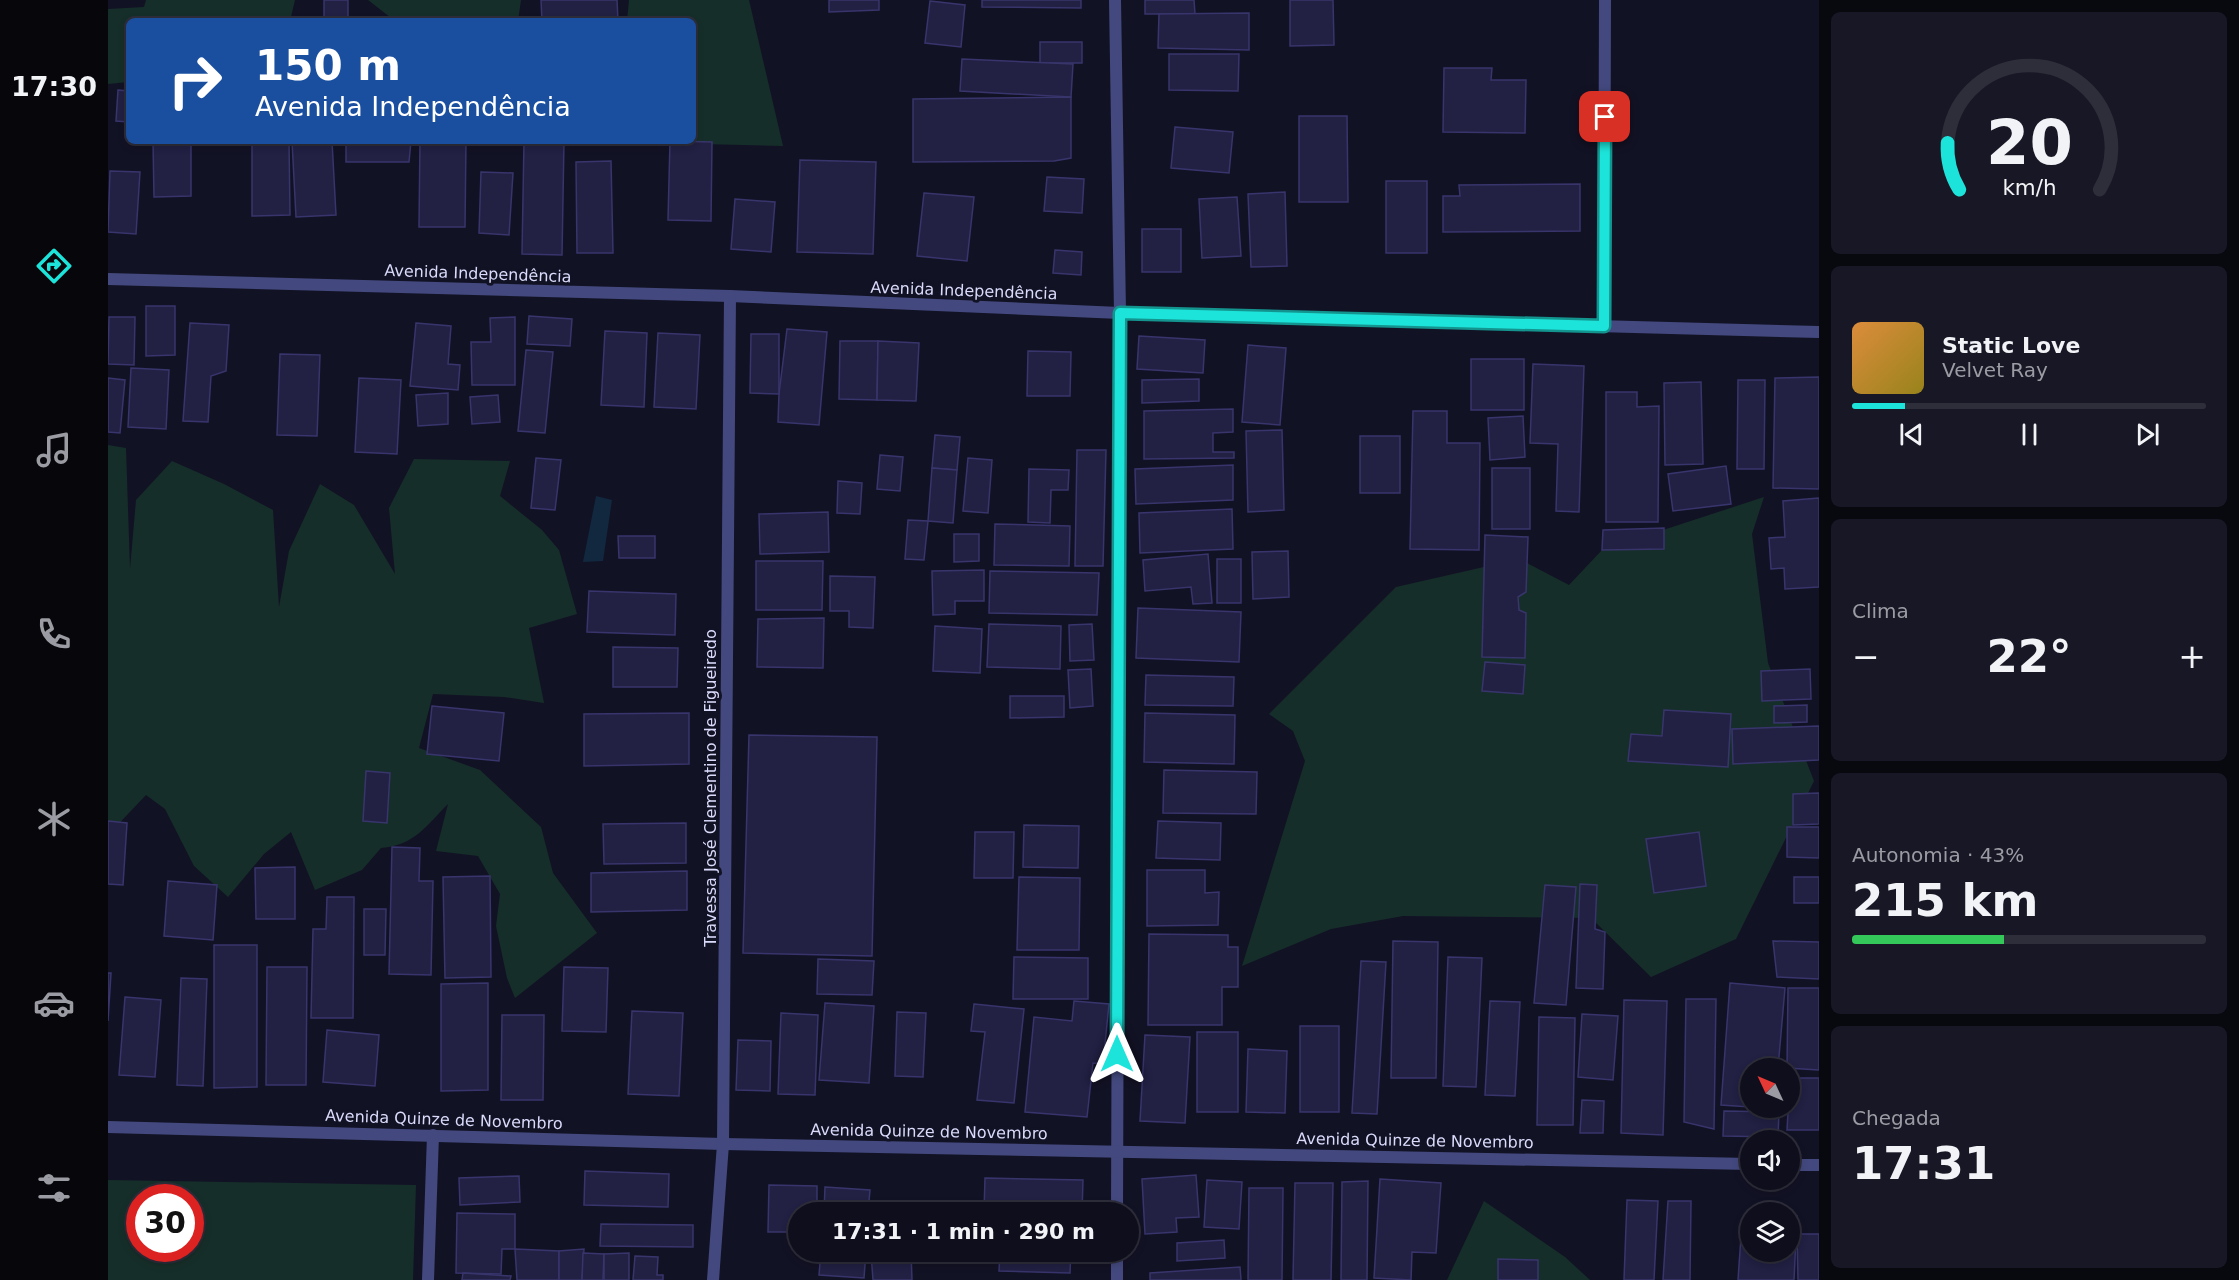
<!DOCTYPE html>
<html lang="pt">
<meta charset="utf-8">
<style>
:root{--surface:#0e0e1c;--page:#171725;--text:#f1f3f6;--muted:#9b9ca3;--line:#2e2e3b;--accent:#1de4da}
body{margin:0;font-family:"DejaVu Sans",sans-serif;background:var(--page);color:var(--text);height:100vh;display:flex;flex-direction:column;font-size:22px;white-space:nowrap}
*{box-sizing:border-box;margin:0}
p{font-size:20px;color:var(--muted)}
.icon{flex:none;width:33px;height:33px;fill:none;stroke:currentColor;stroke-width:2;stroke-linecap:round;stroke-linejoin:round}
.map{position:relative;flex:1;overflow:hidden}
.side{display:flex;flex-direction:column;gap:12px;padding:12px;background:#08080f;width:420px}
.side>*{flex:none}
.hud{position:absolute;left:18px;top:18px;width:570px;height:126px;border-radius:9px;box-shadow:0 3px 9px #0003,0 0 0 2px var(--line);background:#1a4fa0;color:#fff;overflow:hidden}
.needle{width:39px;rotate:314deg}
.buttons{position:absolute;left:1632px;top:1058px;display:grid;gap:12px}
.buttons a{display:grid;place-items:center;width:60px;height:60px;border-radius:50%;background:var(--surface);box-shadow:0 3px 9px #0003,0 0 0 2px var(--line);font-size:30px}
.speed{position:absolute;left:18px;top:1184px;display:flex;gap:12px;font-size:30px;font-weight:700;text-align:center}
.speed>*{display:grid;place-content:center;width:78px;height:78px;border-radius:50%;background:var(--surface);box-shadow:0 3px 9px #0003,0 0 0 2px var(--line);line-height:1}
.speed .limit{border:9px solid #d22;background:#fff;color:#111}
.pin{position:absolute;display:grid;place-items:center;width:51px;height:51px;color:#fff;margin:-26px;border-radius:12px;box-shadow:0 3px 9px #0006}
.me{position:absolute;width:66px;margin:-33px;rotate:0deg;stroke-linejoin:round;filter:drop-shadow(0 0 4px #0008)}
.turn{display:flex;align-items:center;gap:21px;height:126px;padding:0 30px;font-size:27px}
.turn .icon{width:78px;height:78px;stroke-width:2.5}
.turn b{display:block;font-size:42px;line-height:51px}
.big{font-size:45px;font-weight:800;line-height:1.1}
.side .card{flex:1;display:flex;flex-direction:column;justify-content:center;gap:9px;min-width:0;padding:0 21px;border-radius:9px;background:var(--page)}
.side .dial{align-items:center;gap:0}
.dial svg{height:156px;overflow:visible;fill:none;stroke:var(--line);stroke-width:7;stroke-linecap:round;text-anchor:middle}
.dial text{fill:var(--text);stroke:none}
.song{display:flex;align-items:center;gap:18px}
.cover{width:72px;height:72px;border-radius:9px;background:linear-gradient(135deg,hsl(30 70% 55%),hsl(50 70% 35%))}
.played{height:6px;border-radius:3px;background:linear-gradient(90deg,var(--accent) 15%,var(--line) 15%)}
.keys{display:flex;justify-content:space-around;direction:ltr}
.heat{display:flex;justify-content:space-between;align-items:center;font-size:33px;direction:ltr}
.charge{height:9px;border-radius:4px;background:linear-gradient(90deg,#34c759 43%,var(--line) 0)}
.trip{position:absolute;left:680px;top:1202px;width:351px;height:60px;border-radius:30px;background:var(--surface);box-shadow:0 3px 9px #0003,0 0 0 2px var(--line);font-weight:800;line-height:60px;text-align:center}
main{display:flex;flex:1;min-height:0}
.menu{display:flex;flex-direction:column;width:108px;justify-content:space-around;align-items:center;background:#06060b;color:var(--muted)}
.menu .icon{width:42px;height:42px}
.menu .selected{color:var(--accent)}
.menu b{font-size:27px;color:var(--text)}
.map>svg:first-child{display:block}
.green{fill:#162e29;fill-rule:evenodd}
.water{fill:#11283f}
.building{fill:#222043;stroke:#38356c;stroke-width:1.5}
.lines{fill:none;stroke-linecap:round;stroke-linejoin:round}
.street{stroke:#43497e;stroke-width:12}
.route-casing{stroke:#13948e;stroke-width:15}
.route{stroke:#1de4da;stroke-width:10}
.labels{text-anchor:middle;stroke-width:6;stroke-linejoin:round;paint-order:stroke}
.street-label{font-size:16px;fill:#dadbfb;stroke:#121225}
</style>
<main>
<nav class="menu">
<b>17:30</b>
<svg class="icon selected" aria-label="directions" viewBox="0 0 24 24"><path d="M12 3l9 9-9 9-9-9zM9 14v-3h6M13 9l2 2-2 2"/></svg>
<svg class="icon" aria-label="music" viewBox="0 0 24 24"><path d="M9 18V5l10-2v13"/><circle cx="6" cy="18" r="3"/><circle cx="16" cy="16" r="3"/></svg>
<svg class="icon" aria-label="phone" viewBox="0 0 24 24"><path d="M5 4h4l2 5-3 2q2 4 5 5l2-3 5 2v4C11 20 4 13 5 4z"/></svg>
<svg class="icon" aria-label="climate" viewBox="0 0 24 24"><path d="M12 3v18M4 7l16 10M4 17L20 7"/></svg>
<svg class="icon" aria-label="car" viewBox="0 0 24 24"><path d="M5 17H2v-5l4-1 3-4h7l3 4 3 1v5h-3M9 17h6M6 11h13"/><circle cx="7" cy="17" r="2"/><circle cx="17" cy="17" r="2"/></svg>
<svg class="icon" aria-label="filters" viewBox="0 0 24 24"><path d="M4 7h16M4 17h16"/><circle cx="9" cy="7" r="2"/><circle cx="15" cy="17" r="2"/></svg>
</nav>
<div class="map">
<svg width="1711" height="1280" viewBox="0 0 1711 1280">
<rect width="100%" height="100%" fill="#121225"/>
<g class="green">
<path d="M38,0H187L182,21H21V82L0,84V9L36,7Z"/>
<path d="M260,0H413L410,21H287Z"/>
<path d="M521,0H641L675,146L508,142L585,141V21H519Z"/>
<path d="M0,445L18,448L22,569L28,500L64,461L116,484L165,510L171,607L181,551L212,484L246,505L287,574L281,508L306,459L402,461L392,496L434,530L451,550L469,614L421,628L436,703L396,697L325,694L311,748L372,770L433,827L445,873L489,933L407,998L399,978L388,926L392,894L370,856L328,851L340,804C318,826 307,845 273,848L254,870L207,890L183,832L156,854L120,897L86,866L57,809L38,795L0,835Z"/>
<path d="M1656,497L1644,534L1660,663L1706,781L1628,939L1543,977L1483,918L1295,916L1223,929L1134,966L1197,761L1185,731L1161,714L1288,587L1411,559L1461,585L1494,550Z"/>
<path d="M0,1180L308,1185L305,1280H0ZM32,1197H82V1248H32Z"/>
<path d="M1376,1201L1457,1257L1482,1280H1339Z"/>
</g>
<path class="water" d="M488,496L504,500L495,561L475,562Z"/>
<g class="building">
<rect x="216" y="0" width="24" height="21"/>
<path d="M433,0H509L510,21H434Z"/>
<path d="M721,0H771V10L721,12Z"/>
<path d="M874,0H973V8L874,7Z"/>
<path d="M1037,0H1086L1087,14H1037Z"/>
<path d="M1182,0H1225L1226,45L1182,46Z"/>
<path d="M822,1L857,5L853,47L817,43Z"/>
<path d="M1141,13V50L1050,48L1051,14Z"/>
<rect x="932" y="42" width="42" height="21"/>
<path d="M1061,54H1131L1130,91L1061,90Z"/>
<path d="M854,59L965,64L963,97L852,91Z"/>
<path d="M1336,68H1384L1383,80H1418L1417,133L1335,132Z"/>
<path d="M10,90L21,91V122L8,121Z"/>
<path d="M963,97V158L946,161L805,162V99Z"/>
<path d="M1191,116H1239L1240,202H1191Z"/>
<path d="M1067,127L1125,132L1121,173L1063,168Z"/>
<path d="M45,141H83V196L46,197Z"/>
<path d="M144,141H181L182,215L144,216Z"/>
<path d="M184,141H224L228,215L188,217Z"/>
<path d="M238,141H303L301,162H238Z"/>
<path d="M312,141H358L357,227H311Z"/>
<path d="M416,141H456L454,255L414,254Z"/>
<path d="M562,141L604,142L603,221L560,220Z"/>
<path d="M692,160L768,162L765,254L689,252Z"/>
<path d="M503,161L505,253H469L468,162Z"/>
<path d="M2,171L32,172L28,234L0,232Z"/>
<path d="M373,172L405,173L401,235L371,233Z"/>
<path d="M939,177L976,179L974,213L936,211Z"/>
<rect x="1278" y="181" width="41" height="72"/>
<path d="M1472,184V231L1335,232V196H1352L1351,185Z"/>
<path d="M1177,192L1179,266L1143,267L1140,194Z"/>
<path d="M816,193L866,197L859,261L809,256Z"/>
<path d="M1129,197L1133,256L1094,258L1091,199Z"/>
<path d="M627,199L667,202L663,252L623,249Z"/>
<rect x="1034" y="229" width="39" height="43"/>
<path d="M947,250L974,252L973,275L945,273Z"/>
<path d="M38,306H67V355L38,356Z"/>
<path d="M421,316L464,319L462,346L419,344Z"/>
<path d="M1,317H27L26,365L0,364Z"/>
<path d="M407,317V385H364L363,342H383L382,318Z"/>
<path d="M82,323L121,325L118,371L103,376L100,422L75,421Z"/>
<path d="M308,323L343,326L340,364L352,365L350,390L302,386Z"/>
<path d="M679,329L719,332L711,425L670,422L671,394Z"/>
<path d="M497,331L539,333L536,407L493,405Z"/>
<path d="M550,333L592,335L588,409L546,407Z"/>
<path d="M643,334H671V394L642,393Z"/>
<path d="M1031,336L1097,340L1095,373L1029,369Z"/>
<path d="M732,341H770L769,400L731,399Z"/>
<path d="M770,341L811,343L808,401L769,400Z"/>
<path d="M1140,345L1178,348L1172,425L1134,422Z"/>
<path d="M418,350L445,352L437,433L410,431Z"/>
<path d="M920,351L963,352L962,396H919Z"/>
<path d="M172,354L212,355L209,436L169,435Z"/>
<rect x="1363" y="359" width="53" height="51"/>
<path d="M1425,364L1476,366L1471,512L1448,511L1450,444L1422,443Z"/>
<path d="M23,368L61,370L58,429L20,427Z"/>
<path d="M1711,377V489L1665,488L1667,378Z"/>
<path d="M0,378L17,380L12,433L0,432Z"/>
<path d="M251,378L293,380L289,454L247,452Z"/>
<path d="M1091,379V401L1034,403V380Z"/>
<path d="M1630,380H1657L1656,469H1629Z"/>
<path d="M1593,382L1595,464L1557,465L1556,383Z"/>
<path d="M1498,392H1529V407L1551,406L1550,522H1498Z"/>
<path d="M340,393V424L310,426L308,395Z"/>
<path d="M390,395L392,422L364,424L362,397Z"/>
<path d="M1125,409V432L1105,433V452H1126V458L1036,459V411Z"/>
<path d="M1305,411H1339V443H1372L1371,550L1302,549Z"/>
<path d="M1415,416L1417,457L1382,460L1380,418Z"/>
<path d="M1174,430L1176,510L1140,512L1138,431Z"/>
<path d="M827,435L852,437L849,470L824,468Z"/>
<rect x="1252" y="436" width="40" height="57"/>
<path d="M969,450H998L995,566H967Z"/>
<path d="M772,455L795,457L792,491L769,489Z"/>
<path d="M428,458L453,460L447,510L423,508Z"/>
<path d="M860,458L884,460L880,513L855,511Z"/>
<path d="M1125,465V500L1028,504L1027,469Z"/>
<path d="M1618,466L1623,504L1565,511L1560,474Z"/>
<path d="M824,468L849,470L845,523L820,521Z"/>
<rect x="1384" y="468" width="38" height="61"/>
<path d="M921,469L961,470L960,490H943L942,523L920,522Z"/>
<path d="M730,481L754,483L752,514L729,513Z"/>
<path d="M1711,498V587L1677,589L1676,568L1663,569L1661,538L1677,537L1675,501Z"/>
<path d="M1124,509L1125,549L1032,553L1031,513Z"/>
<path d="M720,512L721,552L652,554L651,514Z"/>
<path d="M800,520L820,521L816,560L797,559Z"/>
<path d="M887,524L962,526L961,566L886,565Z"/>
<path d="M1556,528V549L1494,550L1495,530Z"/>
<path d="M846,534H871V561L846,562Z"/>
<path d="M1377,535L1420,537L1418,592L1410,597L1411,610L1418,613L1417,658L1374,657Z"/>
<path d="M510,536H547V558H511Z"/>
<path d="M1180,551L1181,597L1145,599L1144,552Z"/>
<path d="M1100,554L1104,603L1085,604L1083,587L1037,591L1035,560Z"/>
<rect x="1109" y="559" width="24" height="44"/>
<path d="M648,561H715L714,610H648Z"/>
<path d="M876,570V601H847V614L825,615L824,571Z"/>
<path d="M882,571L991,573L989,615L881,613Z"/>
<path d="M722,576L767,577L765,628L741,627V611H722Z"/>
<path d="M481,591L568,594L567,635L479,632Z"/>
<path d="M1030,608L1133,612L1131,662L1028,658Z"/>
<path d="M716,618L715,668L649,667L650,619Z"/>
<path d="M881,624L953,626L952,669L879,667Z"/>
<path d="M984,624L986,660L962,661L961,625Z"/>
<path d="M827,626L874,629L872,673L825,671Z"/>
<path d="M505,647L570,648L569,687H505Z"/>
<path d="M1377,662L1417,665L1415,694L1374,691Z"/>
<path d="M983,669L985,706L962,708L960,670Z"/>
<path d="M1702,669L1703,699L1654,701L1653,671Z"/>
<path d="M1038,675L1126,677L1125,706L1037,705Z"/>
<path d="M902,696H956V717L902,718Z"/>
<path d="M1699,705V722L1666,723V706Z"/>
<path d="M324,706L396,713L391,761L319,754Z"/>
<path d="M1556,710L1623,714L1620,767L1520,761L1523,734L1554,736Z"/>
<path d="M581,713V764L476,766V714Z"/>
<path d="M1037,713L1127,715L1126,764L1036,762Z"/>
<path d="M1711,726V760L1625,764L1624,729Z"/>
<path d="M641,735L769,737L764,956L635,953Z"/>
<path d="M1056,770L1149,772L1148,814L1055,813Z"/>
<path d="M258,771L282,773L279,823L255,821Z"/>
<path d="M1711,793V824L1685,825V794Z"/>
<path d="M0,821L19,823L15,885L0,884Z"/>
<path d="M1050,821L1113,823L1112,860L1048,858Z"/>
<path d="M578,823V863L496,864L495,824Z"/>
<path d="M916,825L971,826L970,868L915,867Z"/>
<path d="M1679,827H1711V858L1679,857Z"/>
<path d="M867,832H906L905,878H866Z"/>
<path d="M1591,832L1598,886L1546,893L1538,839Z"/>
<path d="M284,847L312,848L311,881H325L323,975L281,974Z"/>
<path d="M187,867V919H148L147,868Z"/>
<path d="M1039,870H1097V893L1111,892L1110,925L1039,926Z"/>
<path d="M579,871V910L483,912V873Z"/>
<path d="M382,876L383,977L337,978L335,877Z"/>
<path d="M911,877L972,878L971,950H909Z"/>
<rect x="1686" y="877" width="25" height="26"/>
<path d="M60,881L109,885L105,940L56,936Z"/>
<path d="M1472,884L1489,885L1487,929L1497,932L1495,989L1468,988Z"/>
<path d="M1437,885L1468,887L1458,1005L1426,1003Z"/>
<path d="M219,897H246L245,1018H203L205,929H218Z"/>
<path d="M256,909H278L277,955H256Z"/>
<path d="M1041,934L1120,935V947H1130V987H1114V1025H1040Z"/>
<path d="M1285,941L1330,942L1328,1078H1283Z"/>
<path d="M1665,941L1711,942V979L1669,977Z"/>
<path d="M106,945H149V1087L106,1088Z"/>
<path d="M906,957L980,958V999H905Z"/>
<path d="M1340,957L1374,958L1368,1087L1335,1086Z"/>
<path d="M710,959L766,961L764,995L709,994Z"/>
<path d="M1253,961L1278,962L1269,1114L1244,1113Z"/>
<path d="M159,967H199L198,1085H158Z"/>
<path d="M456,967L500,968L498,1032L454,1031Z"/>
<path d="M0,973H3L0,1021Z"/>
<path d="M73,978L99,979L95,1086L69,1085Z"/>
<path d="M380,983V1090L333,1091V984Z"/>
<path d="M1622,983L1677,988L1670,1068H1642V1107L1613,1105Z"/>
<path d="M1680,988H1711V1070L1679,1068Z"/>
<path d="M17,997L53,1000L47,1077L11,1075Z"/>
<path d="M1578,999H1608L1606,1129L1576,1122Z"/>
<path d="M1516,1000L1559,1001L1555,1135L1513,1133Z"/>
<path d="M966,1001L1001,1004L995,1064L985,1063L979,1117L917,1112L926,1017L964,1021Z"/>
<path d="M1382,1001L1412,1002L1407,1096L1377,1095Z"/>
<path d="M717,1003L766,1006L761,1083L711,1080Z"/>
<path d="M866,1004L916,1009L906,1103L869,1100L877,1032L863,1031Z"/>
<path d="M524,1011L575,1013L571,1096L520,1094Z"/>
<path d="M789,1012L818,1013L815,1077L787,1076Z"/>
<path d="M673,1013L710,1015L707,1095L670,1094Z"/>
<path d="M1474,1014L1510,1016L1505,1080L1470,1077Z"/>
<path d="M394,1015H436L435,1100H393Z"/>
<path d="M1431,1017L1467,1018L1465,1125H1429Z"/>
<rect x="1192" y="1026" width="39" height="86"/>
<path d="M219,1030L271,1035L267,1086L215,1082Z"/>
<rect x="1089" y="1032" width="41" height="80"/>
<path d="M1037,1035L1082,1037L1077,1123L1032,1121Z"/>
<path d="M630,1040L663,1041L662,1091L628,1090Z"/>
<path d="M1140,1049L1179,1051L1177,1113L1138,1112Z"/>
<path d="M1682,1078H1711V1130H1679Z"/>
<path d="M1474,1100L1496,1101L1495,1133H1472Z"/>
<path d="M1616,1111L1671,1112L1670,1137L1615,1136Z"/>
<path d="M477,1171L561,1174L560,1207L476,1205Z"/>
<path d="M1088,1175L1091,1217L1068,1218L1069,1232L1037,1234L1034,1179Z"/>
<path d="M411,1176L412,1202L352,1205L351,1178Z"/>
<path d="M877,1178L975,1180L974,1212H876Z"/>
<path d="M1272,1179L1333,1183L1328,1253L1304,1252L1303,1280L1266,1278Z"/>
<path d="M1099,1180L1134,1182L1131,1229L1096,1227Z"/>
<path d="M1260,1181L1259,1280H1233L1234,1182Z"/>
<path d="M1187,1183H1225L1223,1280H1185Z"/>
<path d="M661,1185L709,1186V1212H690V1232H660Z"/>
<path d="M717,1187L762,1190L760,1212H716Z"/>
<path d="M1141,1188H1175L1174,1280H1140Z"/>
<path d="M1519,1200L1550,1201L1546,1280H1516Z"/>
<path d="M1560,1201H1583L1582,1280H1555Z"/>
<path d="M349,1213L407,1214V1249H394L393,1274L348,1273Z"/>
<path d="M1689,1216L1686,1280H1630L1634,1222L1642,1221V1251H1682V1217Z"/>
<path d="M493,1224L585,1225V1247L492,1246Z"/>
<path d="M1689,1234H1711V1280H1690Z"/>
<path d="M1116,1240L1117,1258L1069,1261V1243Z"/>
<path d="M407,1249L451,1251V1280H409Z"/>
<path d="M476,1249L474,1280H451V1251Z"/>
<path d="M713,1251H758L756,1278L711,1275Z"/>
<path d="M803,1251L804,1280H765L763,1253Z"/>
<path d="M892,1251H963L962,1273L891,1271Z"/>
<path d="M475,1253L496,1254L495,1280H474Z"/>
<path d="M521,1253V1280H496V1254Z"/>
<path d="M527,1256L550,1257L549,1275H555V1280H525Z"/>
<path d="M1390,1259L1430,1260V1280H1390Z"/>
<path d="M1132,1267L1133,1280H1042V1273Z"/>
<path d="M355,1273L403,1276L402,1280H354Z"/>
</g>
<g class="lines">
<g class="street">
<path d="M1007,0L1012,313L1009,1212"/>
<path d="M0,279L622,296L1012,313L1711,332"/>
<path d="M1496,326L1497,0"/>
<path d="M0,1127L615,1144L1642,1164"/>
<path d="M1682,1165H1711"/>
<path d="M320,1280L325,1135"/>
<path d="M605,1280L615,1144L622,296"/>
<path d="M1009,1280V1251"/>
</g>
</g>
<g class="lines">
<defs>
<path id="route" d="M1009,1054L1012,313L1496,326L1497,117"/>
</defs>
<use href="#route" class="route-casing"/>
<use href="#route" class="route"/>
</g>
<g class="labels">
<g class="street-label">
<text transform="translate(370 273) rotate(2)" y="6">Avenida Independência</text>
<text transform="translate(856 290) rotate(2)" y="6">Avenida Independência</text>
<text transform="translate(602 788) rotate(-90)" y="6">Travessa José Clementino de Figueiredo</text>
<text transform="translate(336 1119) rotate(2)" y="6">Avenida Quinze de Novembro</text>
<text transform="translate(821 1131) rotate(1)" y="6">Avenida Quinze de Novembro</text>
<text transform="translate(1307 1140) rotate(1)" y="6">Avenida Quinze de Novembro</text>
</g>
</g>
</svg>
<div class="buttons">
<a><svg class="needle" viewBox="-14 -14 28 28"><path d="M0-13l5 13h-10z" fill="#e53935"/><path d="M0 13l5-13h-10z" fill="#9b9ca3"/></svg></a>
<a><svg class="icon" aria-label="sound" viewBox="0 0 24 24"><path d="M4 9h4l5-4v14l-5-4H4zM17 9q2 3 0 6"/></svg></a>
<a><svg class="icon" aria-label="layers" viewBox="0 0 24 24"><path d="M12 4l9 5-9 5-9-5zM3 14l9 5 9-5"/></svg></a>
</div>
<div class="speed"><div class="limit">30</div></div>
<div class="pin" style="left:1497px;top:117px;background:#d93025"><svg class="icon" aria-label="arrive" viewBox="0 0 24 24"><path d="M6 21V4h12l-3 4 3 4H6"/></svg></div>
<svg class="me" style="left:1009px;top:1054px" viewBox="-20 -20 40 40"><path d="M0-17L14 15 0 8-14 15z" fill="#1de4da" stroke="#fff" stroke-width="4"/></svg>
<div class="trip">17:31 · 1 min · 290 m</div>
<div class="hud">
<div class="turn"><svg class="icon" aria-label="right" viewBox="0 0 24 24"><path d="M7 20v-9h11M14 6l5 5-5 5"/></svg><div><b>150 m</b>Avenida Independência</div></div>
</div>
</div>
<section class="side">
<div class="card dial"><svg viewBox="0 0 100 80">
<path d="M14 69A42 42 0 1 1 86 69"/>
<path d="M14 69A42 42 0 0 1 8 45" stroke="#1de4da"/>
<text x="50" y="56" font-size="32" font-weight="700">20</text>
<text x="50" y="72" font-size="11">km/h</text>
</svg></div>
<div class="card">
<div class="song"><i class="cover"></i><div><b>Static Love</b><p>Velvet Ray</p></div></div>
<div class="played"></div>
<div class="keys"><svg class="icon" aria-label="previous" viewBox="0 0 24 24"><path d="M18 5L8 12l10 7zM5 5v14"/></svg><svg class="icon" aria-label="pause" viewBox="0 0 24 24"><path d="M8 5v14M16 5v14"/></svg><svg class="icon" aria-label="next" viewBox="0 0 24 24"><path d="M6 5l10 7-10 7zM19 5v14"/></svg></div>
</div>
<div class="card"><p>Clima</p>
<div class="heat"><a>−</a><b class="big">22°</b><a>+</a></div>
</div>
<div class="card"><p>Autonomia · 43%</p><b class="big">215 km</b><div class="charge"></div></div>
<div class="card"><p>Chegada</p><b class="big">17:31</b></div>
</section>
</main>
